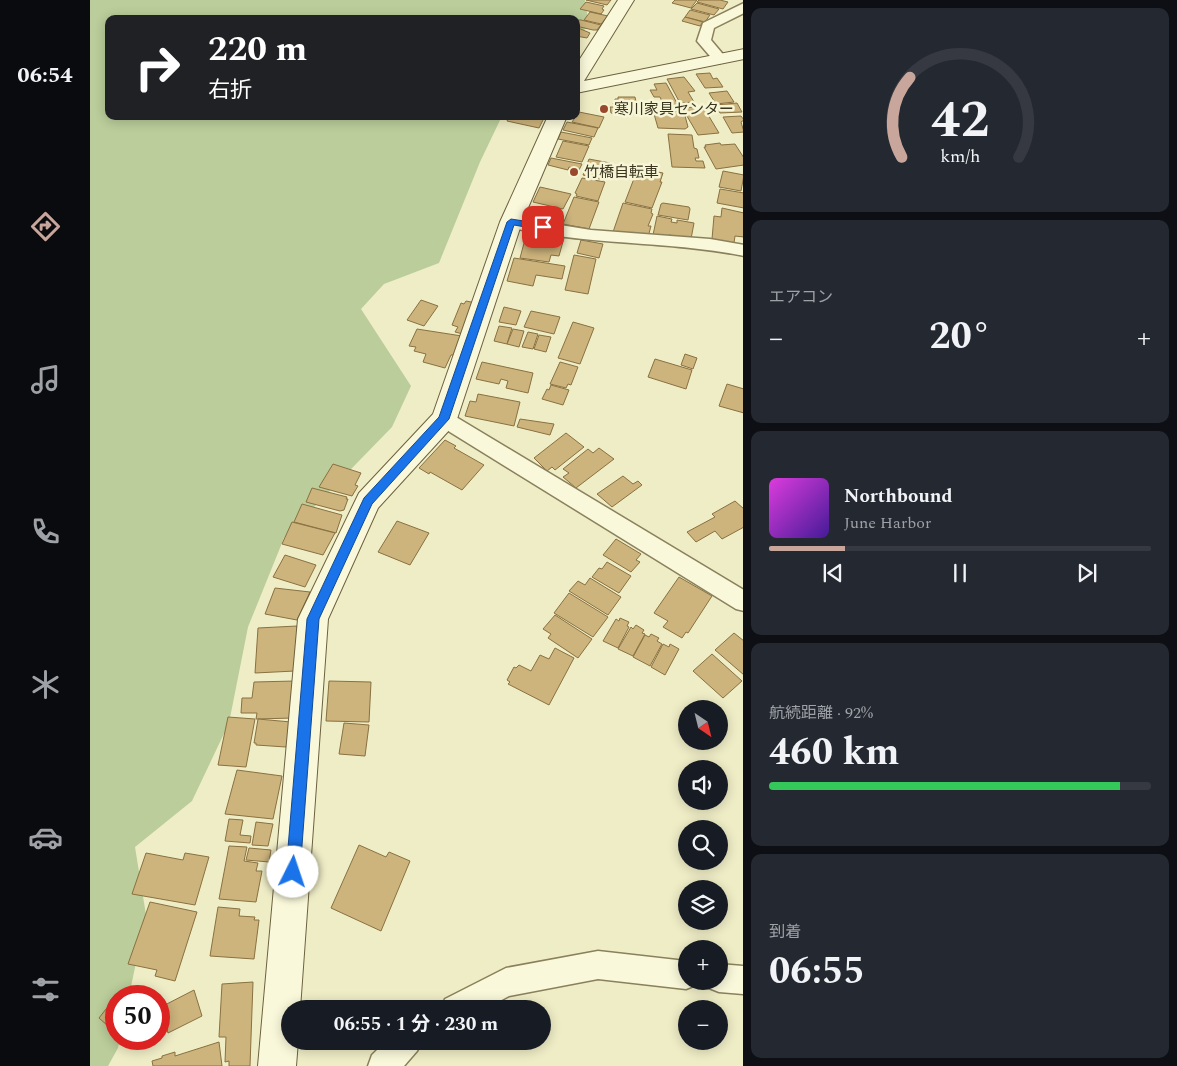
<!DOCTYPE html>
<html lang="ja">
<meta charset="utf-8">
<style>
:root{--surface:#171b24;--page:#242831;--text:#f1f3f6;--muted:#9ea1a6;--line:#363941;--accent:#c9a69b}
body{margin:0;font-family:Spectral,"Noto Sans JP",serif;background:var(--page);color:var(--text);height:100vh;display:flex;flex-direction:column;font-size:19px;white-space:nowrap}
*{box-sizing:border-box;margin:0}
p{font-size:16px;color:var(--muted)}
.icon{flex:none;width:28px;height:28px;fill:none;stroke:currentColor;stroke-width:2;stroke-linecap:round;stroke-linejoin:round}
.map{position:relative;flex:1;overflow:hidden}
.drawer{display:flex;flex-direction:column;gap:8px;padding:8px;background:#0d0f14;width:434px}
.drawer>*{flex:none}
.top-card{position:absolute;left:15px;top:15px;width:475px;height:105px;border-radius:10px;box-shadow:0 2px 12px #0003;background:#202124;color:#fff;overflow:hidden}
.needle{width:32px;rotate:145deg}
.fabs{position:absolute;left:588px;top:700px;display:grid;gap:10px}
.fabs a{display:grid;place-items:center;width:50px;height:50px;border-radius:50%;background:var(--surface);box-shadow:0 2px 12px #0003;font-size:25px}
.speed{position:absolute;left:15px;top:985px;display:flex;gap:10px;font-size:25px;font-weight:700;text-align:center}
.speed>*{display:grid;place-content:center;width:65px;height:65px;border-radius:50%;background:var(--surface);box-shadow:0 2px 12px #0003;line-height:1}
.speed .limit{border:8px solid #d22;background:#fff;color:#111}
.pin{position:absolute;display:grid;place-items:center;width:42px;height:42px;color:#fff;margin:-21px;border-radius:10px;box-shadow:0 2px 8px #0006}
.me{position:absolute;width:55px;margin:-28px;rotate:4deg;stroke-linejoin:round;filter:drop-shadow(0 0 4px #0008)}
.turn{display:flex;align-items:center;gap:18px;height:105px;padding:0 20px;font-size:22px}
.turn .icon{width:65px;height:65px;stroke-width:2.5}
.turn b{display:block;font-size:35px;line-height:42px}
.big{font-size:38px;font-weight:700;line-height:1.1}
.drawer .tile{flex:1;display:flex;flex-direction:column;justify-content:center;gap:8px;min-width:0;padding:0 18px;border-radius:10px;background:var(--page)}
.drawer .dial{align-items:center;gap:0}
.dial svg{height:130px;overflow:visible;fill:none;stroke:var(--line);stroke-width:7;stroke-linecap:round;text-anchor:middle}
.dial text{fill:var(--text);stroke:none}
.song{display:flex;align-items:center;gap:15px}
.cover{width:60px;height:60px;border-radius:8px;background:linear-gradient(135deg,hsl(300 70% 55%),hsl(260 70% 35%))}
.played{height:5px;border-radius:2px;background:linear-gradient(90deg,var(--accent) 20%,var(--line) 20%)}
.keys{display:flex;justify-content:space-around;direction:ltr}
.heat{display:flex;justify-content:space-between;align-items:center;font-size:28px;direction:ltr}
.charge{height:8px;border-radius:4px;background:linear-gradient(90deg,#34c759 92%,var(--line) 0)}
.trip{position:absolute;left:191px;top:1000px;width:270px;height:50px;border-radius:25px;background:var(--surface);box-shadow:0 2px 12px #0003;font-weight:700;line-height:50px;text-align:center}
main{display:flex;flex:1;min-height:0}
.menu{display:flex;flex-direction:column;width:90px;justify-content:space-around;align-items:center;background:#090b0e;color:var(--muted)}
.menu .icon{width:35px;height:35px}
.menu .on{color:var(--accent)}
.menu b{font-size:22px;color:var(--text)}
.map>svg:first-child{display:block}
.green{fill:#bacd9a}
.building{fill:#cdb37c;stroke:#897141}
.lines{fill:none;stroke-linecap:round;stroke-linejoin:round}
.street-casing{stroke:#8a815c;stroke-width:3}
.secondary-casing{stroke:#6c613f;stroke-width:2}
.street{fill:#f9f8da;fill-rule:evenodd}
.secondary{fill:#f9f8da;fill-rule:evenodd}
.route{fill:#1a73e8;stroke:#114b97}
.poi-dot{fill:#99482c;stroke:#f6f5d6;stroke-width:2}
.labels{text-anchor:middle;stroke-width:5;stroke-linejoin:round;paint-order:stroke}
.far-poi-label{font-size:15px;fill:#3a341f;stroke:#f6f5d6;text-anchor:start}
</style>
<main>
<nav class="menu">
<b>06:54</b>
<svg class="icon on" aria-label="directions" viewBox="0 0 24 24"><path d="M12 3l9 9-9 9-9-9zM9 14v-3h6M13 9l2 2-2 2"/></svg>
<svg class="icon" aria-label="music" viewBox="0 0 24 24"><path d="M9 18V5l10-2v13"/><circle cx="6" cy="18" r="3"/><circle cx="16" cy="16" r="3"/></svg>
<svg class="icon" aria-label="phone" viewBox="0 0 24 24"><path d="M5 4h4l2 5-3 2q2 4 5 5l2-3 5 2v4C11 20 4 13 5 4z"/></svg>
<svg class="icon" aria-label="climate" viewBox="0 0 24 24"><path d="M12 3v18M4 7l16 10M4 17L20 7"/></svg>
<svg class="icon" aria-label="car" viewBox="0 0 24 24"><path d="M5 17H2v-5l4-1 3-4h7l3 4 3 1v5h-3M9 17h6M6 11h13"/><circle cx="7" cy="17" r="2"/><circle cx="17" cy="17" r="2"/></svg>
<svg class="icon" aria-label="filters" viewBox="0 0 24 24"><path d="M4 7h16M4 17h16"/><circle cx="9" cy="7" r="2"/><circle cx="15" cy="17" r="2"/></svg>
</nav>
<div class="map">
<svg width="654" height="1066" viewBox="0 0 654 1066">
<rect width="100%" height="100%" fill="#efedc6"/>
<path class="green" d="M0,0H495L499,26L486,36V19H19V116H412L390,162L349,263L294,284L271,309L321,386L302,427L194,538L158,627L139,723L102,801L45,847L56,915L39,996H26V1039H30L28,1048L18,1066H0Z"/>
<g class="building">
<path d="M496,0H521L517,5Z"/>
<path d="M585,0H607L601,8L582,3Z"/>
<path d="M609,0H630L638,2L633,9L607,2Z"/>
<path d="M496,2L514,6L512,9L514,10L511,14L490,9Z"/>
<path d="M607,3L629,9L624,15L601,9Z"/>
<path d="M600,10L620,15L615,22L595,17Z"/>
<path d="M500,12L518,16L511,24L494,20Z"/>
<path d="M595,17L613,22L610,26L592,21Z"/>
<path d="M486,20H491L511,25L507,30H503L486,26Z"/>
<path d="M486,27L500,33L497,38L486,36Z"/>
<path d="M620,73L623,79L627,78L633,87L615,88L606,74Z"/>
<path d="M594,77L605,91L598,92L604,102L590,103L577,79Z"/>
<path d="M576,83L588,105L574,106L570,97H564L560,90H567L564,84Z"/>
<path d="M637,91L644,102L626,104L619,93Z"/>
<path d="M528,97H545L549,115L521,113L520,107H524L523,103H525V99H528Z"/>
<path d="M647,103L652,112L630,113L625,105Z"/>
<path d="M604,107L605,109L614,108L629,133L608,135L594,111H596L594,108Z"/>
<path d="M568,110L594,112L598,127L595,129L568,128L564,114H568Z"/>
<path d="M489,112L514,117L509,128L482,122Z"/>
<path d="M419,116H455L449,128L417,121Z"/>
<path d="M651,116L654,120L651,122L654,132L642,133L633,117Z"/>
<path d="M477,122L508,128L504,137L473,130Z"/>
<path d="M471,132L502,138L499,145L468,139Z"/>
<path d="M578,134L602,135L604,148L607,149L609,158H605L606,161H613L615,168L582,167Z"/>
<path d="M473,141L499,146L492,162L466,157Z"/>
<path d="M630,143L631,145L645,144L654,158V165L626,169L614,147H616L615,145Z"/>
<path d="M461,158L492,164L489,170L479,167L478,170L458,165Z"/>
<path d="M499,159L520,163L514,180L493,175Z"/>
<path d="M548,168L573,173L570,182H572L562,208L535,202Z"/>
<path d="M633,171L654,175L651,191L629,187Z"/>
<path d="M492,178L515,182L508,201L486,196L487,194L485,193Z"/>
<path d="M450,187L481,194L473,209L443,202Z"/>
<path d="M630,189L654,193V208L627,203Z"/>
<path d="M484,197L509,202L499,229L473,224Z"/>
<path d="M533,203L562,209L561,213L563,214L558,226H561L558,237L523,232Z"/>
<path d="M573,203L599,207L600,209L598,220L568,215L571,204Z"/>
<path d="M632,208L654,213V237L645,236L644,243L622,239L624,216L631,217Z"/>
<path d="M567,216L582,219L581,222L587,223V220L604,223L601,239L579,235L578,238L563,235Z"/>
<path d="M437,232L474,238L469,256L461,255L459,262L430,258Z"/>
<path d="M491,240L513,244L509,258L487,253Z"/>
<path d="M484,255L506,259L498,294L475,290Z"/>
<path d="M424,258L475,266L472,279L446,275L443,286L417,281Z"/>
<path d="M331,300L348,306L334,326L317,320Z"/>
<path d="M376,301L386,303L373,334L365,332L368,327L362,325L371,303L374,304Z"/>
<path d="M414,307L431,311L426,325L409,322Z"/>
<path d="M441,311L470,317L464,334L434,327Z"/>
<path d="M483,322L504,328L490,364L468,358Z"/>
<path d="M409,326L422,328L417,344L404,341Z"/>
<path d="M327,329L372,336L364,355H361L355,368L333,362L336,354L324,351L326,347L319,346Z"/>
<path d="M423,329L434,331L429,347L417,344Z"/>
<path d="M438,332L448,334L443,349L432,347Z"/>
<path d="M449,335L461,337L456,352L444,349Z"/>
<path d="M595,354L607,358L603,369L591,365Z"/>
<path d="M565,359L602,370L596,389L558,377Z"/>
<path d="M392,362L443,373L438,393L416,388L418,381L411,379L409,384L386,379Z"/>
<path d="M470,362L488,367L481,385L478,384L476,388L460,384Z"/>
<path d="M637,384L654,389V413L629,406Z"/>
<path d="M461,385L479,390L473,405L452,399L457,389L459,390Z"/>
<path d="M388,394L430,402L424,426L375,416L380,401L386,402Z"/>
<path d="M430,419L464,424L460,435L427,427Z"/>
<path d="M476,433L494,447L465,470L462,467L457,471L444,458Z"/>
<path d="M355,440L366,446L364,448L394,465L372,490L340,472L339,474L329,468Z"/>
<path d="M509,448L524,459L486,488L473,477L479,473L473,469L498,449L503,453Z"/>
<path d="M243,464L271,473L265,485L268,486L262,496L229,487Z"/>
<path d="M533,476L543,484L548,481L552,485L522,507L507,494Z"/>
<path d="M222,488L257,497L256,499H258L254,510L250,511L216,502Z"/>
<path d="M645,501L654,509V527L632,539L625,531L606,542L597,532L625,517L622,514Z"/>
<path d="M212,504L252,515L246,533L204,522Z"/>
<path d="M307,521L339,533L320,565L288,552Z"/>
<path d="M202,522L245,533L233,555L192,544Z"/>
<path d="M526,539L551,554L546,560L550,562L541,572L513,555Z"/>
<path d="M195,555L226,565L215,587L183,577Z"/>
<path d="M517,562L541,576L529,593L502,577L509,568L512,569Z"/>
<path d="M589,577L622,596L598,633L596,632L592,638L573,627L578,621L564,613Z"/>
<path d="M500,578L531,597L518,615L479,591L488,581L495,585Z"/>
<path d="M185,588L220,592L207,620L175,614Z"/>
<path d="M479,593L518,617L503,637L464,613Z"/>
<path d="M465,615L502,639L488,658L458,638L461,634L453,629Z"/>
<path d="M530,618L539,622L537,626L539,627L528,648L513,641L526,619L529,621Z"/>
<path d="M546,625L554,630L552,633L555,634L543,656L528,649L541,627L543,629Z"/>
<path d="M207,626L205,671L165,673L168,628Z"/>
<path d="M644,633L654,641V675L625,650Z"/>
<path d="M561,634L569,638L567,641L572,644L560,666L543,657L555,635L559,637Z"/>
<path d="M573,644L579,647L580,644L589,649L575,675L561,667Z"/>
<path d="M465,648L484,658L459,705L418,684L420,682L417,680L424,667L426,668L429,665L441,671L450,655L459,659Z"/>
<path d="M622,654L652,681L633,698L603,671Z"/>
<path d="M205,681L203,718L166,719L167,713H151L152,698H162L164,682Z"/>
<path d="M239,681L281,682L279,722L236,721Z"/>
<path d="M138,717L165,719L156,767L128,765Z"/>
<path d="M168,719L201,722L196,747L166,745V743H164Z"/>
<path d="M254,723L279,725L275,756L249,754Z"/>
<path d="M147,770L192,776L183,819L135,814Z"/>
<path d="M139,819L153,820L150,835L161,836L160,843L135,841Z"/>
<path d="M166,822L183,824L178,846L162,845Z"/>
<path d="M269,845L296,857L299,852L320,861L291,931L241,908Z"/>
<path d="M139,846L157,847L154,861L168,863L166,871H172L166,902L129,899Z"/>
<path d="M159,848L181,850L179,862L156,860Z"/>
<path d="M56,853L93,860L95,853L119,857L105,905L42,894Z"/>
<path d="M60,902L107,912L85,981L65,976L67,970L38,964Z"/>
<path d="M128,907L150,909L149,916L165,917L164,920H169L164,959L120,956Z"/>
<path d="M163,982L160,1066H139V1061L135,1062L136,1037H129L132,984Z"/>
<path d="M104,990L112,1016L78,1033L71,1007Z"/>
<path d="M27,995L29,996H26V1033L9,1018Z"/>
<path d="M129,1042L132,1066H63L62,1061L72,1058V1056L85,1052V1056Z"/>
</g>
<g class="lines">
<defs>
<g id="street">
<path d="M654,3V13L624,28L621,40L637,59L630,63L625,62L607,41L613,23Z"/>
<path d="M421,217L501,230L620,239L654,245V256C575,240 493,246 415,226L413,222L415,218Z"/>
<path d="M354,412L361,414L654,590V611L646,609L347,424L344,419L347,414Z"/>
<path d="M508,951L596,961V981H608L606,985L596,989L508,979L419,996L395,1009H351L355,999L416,968Z"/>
<path d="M629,964L654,966V994L629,992L619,988L616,981H629Z"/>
<path d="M296,1041H332L327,1051L314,1066H278L282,1055Z"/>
</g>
<g id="secondary">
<path d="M528,0H544L494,81L654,49V59L486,93V65Z"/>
<path d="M458,116H477L432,222L367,419L363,426L288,508L238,619L210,1009H200V1041H208L206,1066H168L208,619L269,493L343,414L410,222Z"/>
</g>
</defs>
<use href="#street" class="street-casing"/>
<use href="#secondary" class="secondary-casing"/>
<use href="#street" class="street"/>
<use href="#secondary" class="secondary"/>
</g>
<path class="route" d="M421,219L453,224L458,227L453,230L424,225L359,419L282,504L229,619L210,872L208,877L203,879L198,877L196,872L217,619L274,498L349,417L417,222Z"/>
<g class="poi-dot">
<circle cx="514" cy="109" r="5"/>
<circle cx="484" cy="172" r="5"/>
</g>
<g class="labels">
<g class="far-poi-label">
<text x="524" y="114">寒川家具センター</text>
<text x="494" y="177">竹橋自転車</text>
</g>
</g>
</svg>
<div class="fabs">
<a><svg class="needle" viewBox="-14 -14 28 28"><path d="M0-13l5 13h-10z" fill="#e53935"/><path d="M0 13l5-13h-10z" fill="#9ea1a6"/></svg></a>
<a><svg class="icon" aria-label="sound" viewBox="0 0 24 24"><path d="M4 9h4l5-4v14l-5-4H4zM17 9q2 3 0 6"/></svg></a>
<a><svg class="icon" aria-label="search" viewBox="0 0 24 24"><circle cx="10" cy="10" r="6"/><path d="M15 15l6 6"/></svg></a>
<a><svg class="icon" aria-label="layers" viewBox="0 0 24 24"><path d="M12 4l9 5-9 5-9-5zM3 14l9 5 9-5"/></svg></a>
<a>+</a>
<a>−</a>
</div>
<div class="speed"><div class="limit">50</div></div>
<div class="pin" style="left:453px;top:227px;background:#d93025"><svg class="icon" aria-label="arrive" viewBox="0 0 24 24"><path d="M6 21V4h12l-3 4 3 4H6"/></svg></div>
<svg class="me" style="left:203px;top:872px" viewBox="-20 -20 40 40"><circle r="19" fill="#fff"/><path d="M0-13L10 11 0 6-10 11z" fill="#1a73e8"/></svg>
<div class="trip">06:55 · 1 分 · 230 m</div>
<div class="top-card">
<div class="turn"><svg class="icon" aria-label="right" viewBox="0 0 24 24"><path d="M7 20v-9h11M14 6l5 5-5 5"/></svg><div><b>220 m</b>右折</div></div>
</div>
</div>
<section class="drawer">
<div class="tile dial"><svg viewBox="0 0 100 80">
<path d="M14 69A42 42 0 1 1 86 69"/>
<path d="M14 69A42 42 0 0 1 19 20" stroke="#c9a69b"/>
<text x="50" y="56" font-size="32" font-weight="700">42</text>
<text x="50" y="72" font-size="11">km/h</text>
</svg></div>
<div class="tile"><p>エアコン</p>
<div class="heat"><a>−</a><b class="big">20°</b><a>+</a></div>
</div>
<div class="tile">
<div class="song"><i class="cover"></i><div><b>Northbound</b><p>June Harbor</p></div></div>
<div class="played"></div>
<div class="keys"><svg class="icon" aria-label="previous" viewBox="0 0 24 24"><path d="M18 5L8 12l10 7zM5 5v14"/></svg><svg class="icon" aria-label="pause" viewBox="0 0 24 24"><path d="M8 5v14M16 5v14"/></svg><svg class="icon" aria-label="next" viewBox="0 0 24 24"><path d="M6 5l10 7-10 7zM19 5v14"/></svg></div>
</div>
<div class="tile"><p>航続距離 · 92%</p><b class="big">460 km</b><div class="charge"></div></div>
<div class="tile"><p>到着</p><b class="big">06:55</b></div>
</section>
</main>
